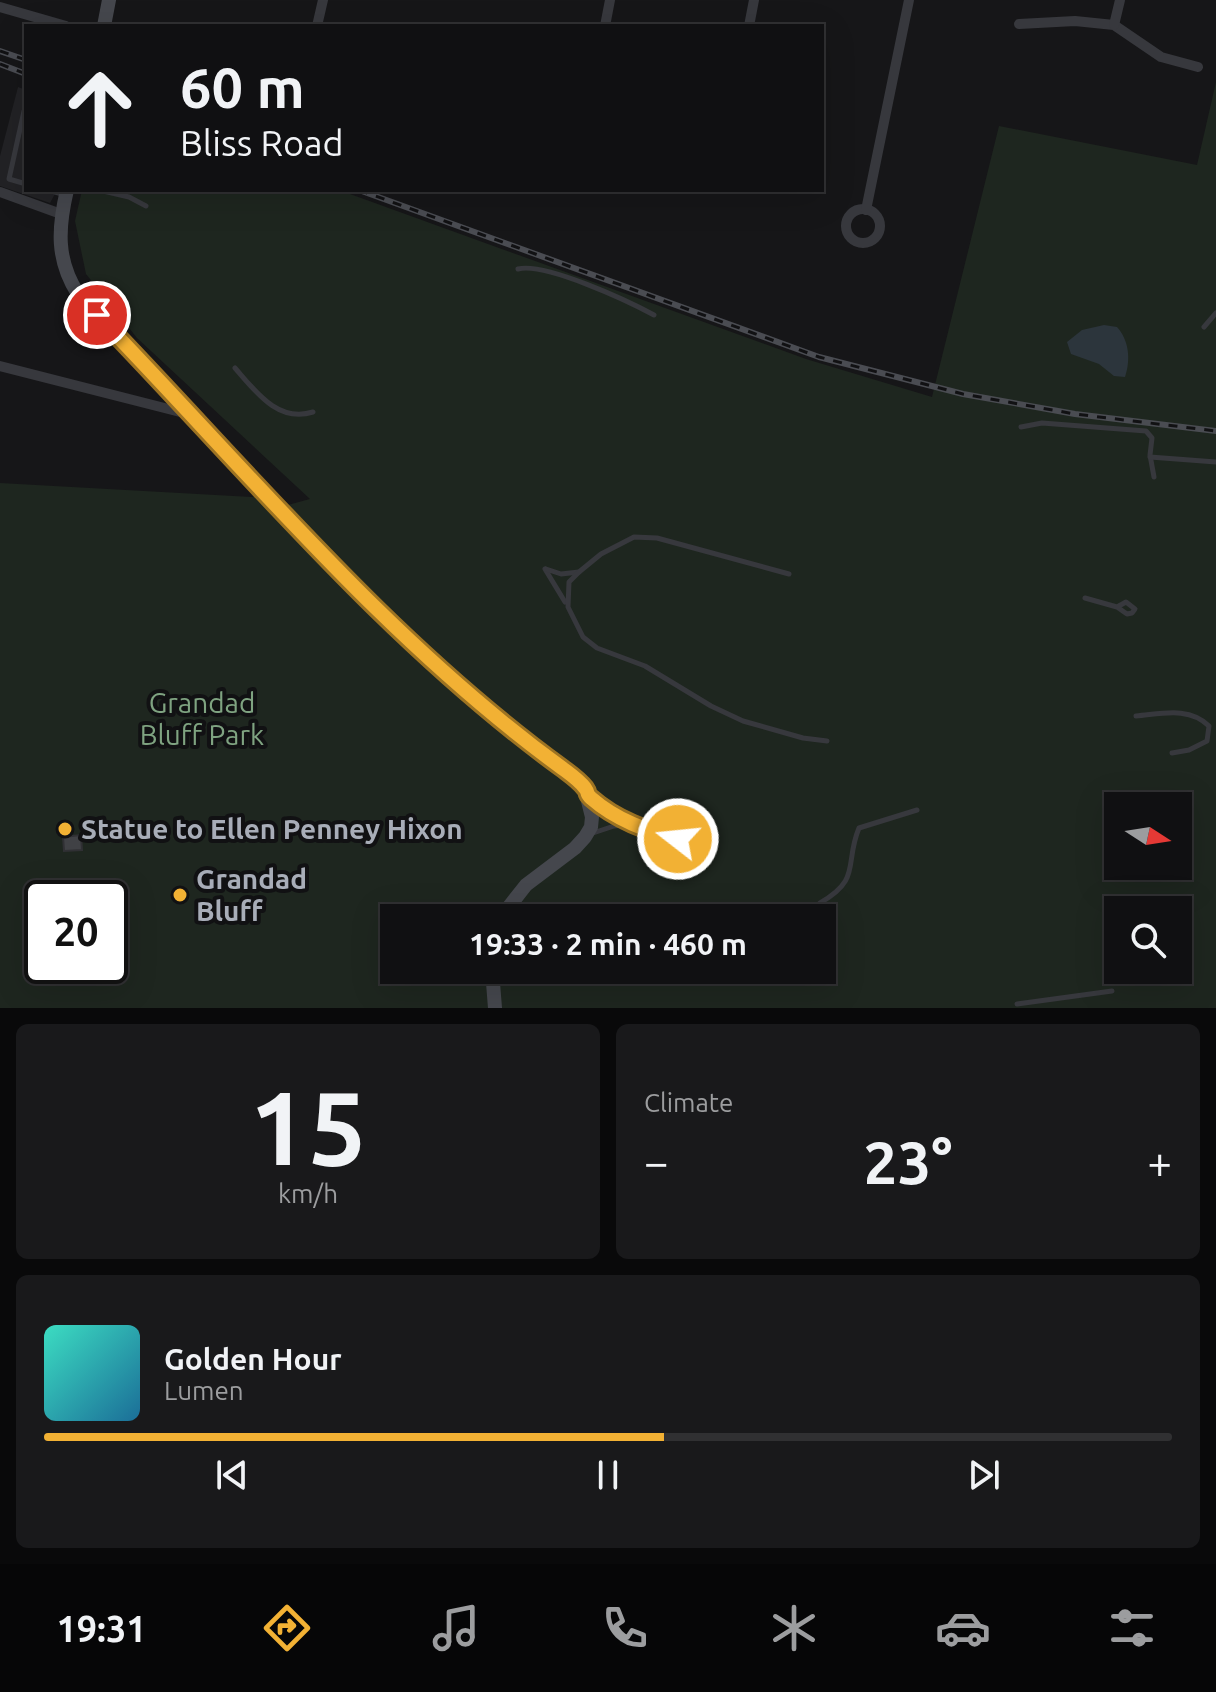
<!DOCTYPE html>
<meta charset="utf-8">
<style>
:root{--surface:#101012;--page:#19191b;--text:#f1f3f6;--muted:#9c9d9f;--line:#303032;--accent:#f2b134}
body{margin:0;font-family:Ubuntu,sans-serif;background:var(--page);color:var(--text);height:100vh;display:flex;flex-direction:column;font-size:30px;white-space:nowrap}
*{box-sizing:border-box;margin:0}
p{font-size:26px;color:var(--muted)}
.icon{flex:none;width:44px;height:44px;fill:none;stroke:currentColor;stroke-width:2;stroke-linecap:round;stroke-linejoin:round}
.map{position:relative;height:1008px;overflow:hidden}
.drawer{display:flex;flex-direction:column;gap:16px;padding:16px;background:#09090a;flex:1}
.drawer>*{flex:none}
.banner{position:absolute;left:24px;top:24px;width:800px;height:168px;border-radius:0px;box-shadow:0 8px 32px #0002,0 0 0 2px var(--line);background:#101012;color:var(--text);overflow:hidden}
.needle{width:52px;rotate:102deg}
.buttons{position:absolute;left:1104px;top:792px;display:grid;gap:16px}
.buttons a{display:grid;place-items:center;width:88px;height:88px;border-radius:0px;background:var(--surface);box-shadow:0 8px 32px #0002,0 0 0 2px var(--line);font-size:40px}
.speed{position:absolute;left:24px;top:880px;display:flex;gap:16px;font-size:40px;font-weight:700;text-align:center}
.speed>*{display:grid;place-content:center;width:104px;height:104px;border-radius:50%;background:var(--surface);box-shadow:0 8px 32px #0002,0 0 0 2px var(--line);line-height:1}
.speed .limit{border:4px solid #111;border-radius:12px;background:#fff;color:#111}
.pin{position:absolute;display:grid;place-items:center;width:68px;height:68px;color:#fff;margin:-34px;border:4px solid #fff;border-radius:50%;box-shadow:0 2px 8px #0007}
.me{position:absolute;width:88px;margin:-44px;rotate:286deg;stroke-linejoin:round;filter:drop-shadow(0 0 6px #0008)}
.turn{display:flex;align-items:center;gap:28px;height:168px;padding:0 24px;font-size:36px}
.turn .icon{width:104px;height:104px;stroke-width:2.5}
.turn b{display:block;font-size:56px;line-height:68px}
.big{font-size:60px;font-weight:600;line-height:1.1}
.drawer .card{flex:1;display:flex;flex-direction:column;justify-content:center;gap:12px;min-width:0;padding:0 28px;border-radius:12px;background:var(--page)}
.drawer .dial{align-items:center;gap:0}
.dial b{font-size:104px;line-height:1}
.song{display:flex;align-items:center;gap:24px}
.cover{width:96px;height:96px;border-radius:12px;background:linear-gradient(135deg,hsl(170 70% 55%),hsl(200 70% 35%))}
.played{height:8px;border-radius:4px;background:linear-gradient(90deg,var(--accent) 55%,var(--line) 55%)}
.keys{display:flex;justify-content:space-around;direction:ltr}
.heat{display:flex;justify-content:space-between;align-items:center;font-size:44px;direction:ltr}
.drawer .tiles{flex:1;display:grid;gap:16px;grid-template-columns:1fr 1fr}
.card:last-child{grid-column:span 2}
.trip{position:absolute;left:380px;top:904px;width:456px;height:80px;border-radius:0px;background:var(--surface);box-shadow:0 8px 32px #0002,0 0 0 2px var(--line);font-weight:600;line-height:80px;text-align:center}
.tab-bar{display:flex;height:128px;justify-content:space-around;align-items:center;background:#060607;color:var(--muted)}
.tab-bar .icon{width:56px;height:56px}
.tab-bar .active{color:var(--accent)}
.tab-bar b{font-size:36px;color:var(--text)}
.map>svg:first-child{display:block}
.built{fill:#222225}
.green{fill:#1e261f;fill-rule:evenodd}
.water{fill:#2c353c}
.building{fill:#404145;stroke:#303034;stroke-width:2}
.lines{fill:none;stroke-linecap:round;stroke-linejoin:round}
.lane{stroke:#37383d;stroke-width:5}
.street{stroke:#37383d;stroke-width:10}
.secondary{stroke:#45474d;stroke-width:14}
.rail-casing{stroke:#4a4c52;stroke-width:6}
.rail{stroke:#111113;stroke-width:3;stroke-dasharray:9;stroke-linecap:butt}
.route-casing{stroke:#9d7322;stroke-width:20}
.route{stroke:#f2b134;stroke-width:14}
.poi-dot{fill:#f2b134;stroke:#111113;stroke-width:3}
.labels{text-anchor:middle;stroke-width:8;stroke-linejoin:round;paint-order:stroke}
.park-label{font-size:28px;fill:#7fa381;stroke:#111113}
.poi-label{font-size:28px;font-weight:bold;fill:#a8adb8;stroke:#111113;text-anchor:start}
</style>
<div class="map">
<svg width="1216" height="1008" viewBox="0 0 1216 1008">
<rect width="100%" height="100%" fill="#161618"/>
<path class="built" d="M18,87L26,90V190H57L50,203L0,186V156Z"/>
<path class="green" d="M1216,82V1008H0V483L268,498L277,508L310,499L137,338L86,274L75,221L82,190H339L806,359L932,397L999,126L1197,165ZM1118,806H1178V866H1118ZM42,898H110V966H42ZM1118,910H1178V970H1118ZM394,918H822V970H394Z"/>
<path class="water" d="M1104,325L1117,327C1129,340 1131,360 1125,377L1114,376L1099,364L1071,354L1067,342L1082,330Z"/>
<path class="building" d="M81,835L82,850L64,851L63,837Z"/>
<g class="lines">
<g class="lane">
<path d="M26,112L24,111L9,179L26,184"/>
<path d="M48,190L62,194"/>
<path d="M99,190L129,197L146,206"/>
<path d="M518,269C545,262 628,301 654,315"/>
<path d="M1204,327L1216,313"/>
<path d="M235,368C256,392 278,423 313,412"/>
<path d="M1021,427L1042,423L1146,431L1152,438L1150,455L1154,477"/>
<path d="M1150,457L1216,462"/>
<path d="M545,569L565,602"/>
<path d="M546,569L561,574L579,572"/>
<path d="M789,574L657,538L634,537L601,554L579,572L569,582L568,607L583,637L597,648L645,666L711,706L743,721L803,738L827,741"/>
<path d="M1085,598L1117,607L1127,614L1132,613L1135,609L1126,602L1117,607"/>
<path d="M1136,716C1161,714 1189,706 1209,726L1207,741L1189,750L1172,753"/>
<path d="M590,797L632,824L614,826L593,833"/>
<path d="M632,824L645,831L678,839"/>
<path d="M820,903C862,879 844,864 859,828L917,810"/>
<path d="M1017,1004L1112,991"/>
</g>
<g class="street">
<path d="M0,7L66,26"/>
<path d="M1019,24L1075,21L1114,25L1161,57L1198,67"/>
<path d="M1114,25L1120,0"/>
<path d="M317,26L323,0"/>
<path d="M605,26L610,0"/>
<path d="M749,26L754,0"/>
<path d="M0,192L61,214"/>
<circle cx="863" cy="226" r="17"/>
<path d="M866,210L909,0"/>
<path d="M0,366L192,415"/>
</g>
<g class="secondary">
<path d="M104,26L109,0"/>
<path d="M67,190C58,228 56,260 78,294L194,416L209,436L389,621L488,710L585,789L592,817L591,827L585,837L575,848L526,885L500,918"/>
<path d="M492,970L495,1008"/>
</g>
<defs>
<g id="rail">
<path d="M0,51L26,60"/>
<path d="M0,64L26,74"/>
<path d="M359,190L819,357L963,394L1075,414L1216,431"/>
</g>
</defs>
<use href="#rail" class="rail-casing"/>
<use href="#rail" class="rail"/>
</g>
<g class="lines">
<defs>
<path id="route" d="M97,315C247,470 386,640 562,768C570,774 579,780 585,788C590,795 585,792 591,798C616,820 647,831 678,839"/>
</defs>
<use href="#route" class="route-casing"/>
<use href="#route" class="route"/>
</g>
<g class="poi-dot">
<circle cx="65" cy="829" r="8"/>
<circle cx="180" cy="895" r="8"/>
</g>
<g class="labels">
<g class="park-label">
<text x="202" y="713">Grandad<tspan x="202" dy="32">Bluff Park</tspan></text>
</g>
<g class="poi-label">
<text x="81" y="839">Statue to Ellen Penney Hixon</text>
<text x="196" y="889">Grandad<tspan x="196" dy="32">Bluff</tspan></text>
</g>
</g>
</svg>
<div class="buttons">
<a><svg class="needle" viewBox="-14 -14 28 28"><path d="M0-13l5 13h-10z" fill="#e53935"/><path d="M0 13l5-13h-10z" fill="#9c9d9f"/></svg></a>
<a><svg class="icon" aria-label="search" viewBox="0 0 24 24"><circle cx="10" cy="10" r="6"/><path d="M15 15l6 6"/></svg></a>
</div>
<div class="speed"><div class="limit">20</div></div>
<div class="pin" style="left:97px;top:315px;background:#d93025"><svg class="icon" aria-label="arrive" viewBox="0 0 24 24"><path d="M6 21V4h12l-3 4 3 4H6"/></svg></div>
<svg class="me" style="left:678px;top:839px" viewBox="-20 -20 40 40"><circle r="17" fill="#f2b134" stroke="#fff" stroke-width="3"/><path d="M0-11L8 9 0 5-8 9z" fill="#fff"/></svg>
<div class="trip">19:33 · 2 min · 460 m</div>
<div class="banner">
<div class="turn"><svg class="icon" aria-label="ahead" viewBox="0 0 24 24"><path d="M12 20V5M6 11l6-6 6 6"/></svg><div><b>60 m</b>Bliss Road</div></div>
</div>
</div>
<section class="drawer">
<div class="tiles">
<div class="card dial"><b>15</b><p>km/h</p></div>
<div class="card"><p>Climate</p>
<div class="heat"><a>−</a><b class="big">23°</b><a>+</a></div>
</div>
<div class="card">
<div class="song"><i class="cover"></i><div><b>Golden Hour</b><p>Lumen</p></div></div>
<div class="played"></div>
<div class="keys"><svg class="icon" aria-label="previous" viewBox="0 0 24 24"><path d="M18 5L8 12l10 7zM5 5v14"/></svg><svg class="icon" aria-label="pause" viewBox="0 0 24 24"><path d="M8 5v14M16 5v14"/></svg><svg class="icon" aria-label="next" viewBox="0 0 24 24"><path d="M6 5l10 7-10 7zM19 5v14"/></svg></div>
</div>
</div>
</section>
<nav class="tab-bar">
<b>19:31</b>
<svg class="icon active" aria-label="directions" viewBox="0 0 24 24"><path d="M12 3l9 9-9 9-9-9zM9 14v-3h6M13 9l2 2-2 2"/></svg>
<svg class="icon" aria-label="music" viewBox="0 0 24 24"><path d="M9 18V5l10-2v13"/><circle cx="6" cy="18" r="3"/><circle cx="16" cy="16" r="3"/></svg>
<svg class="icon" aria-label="phone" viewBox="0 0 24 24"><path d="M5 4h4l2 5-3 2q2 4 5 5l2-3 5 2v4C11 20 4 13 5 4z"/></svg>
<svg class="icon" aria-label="climate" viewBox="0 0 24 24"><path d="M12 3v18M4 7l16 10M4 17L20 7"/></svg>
<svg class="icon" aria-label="car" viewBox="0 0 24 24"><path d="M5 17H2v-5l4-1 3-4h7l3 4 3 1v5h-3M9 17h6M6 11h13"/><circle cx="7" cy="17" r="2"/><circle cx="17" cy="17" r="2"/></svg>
<svg class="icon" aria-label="filters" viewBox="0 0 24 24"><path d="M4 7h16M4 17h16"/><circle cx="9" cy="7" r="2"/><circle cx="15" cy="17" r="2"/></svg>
</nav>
